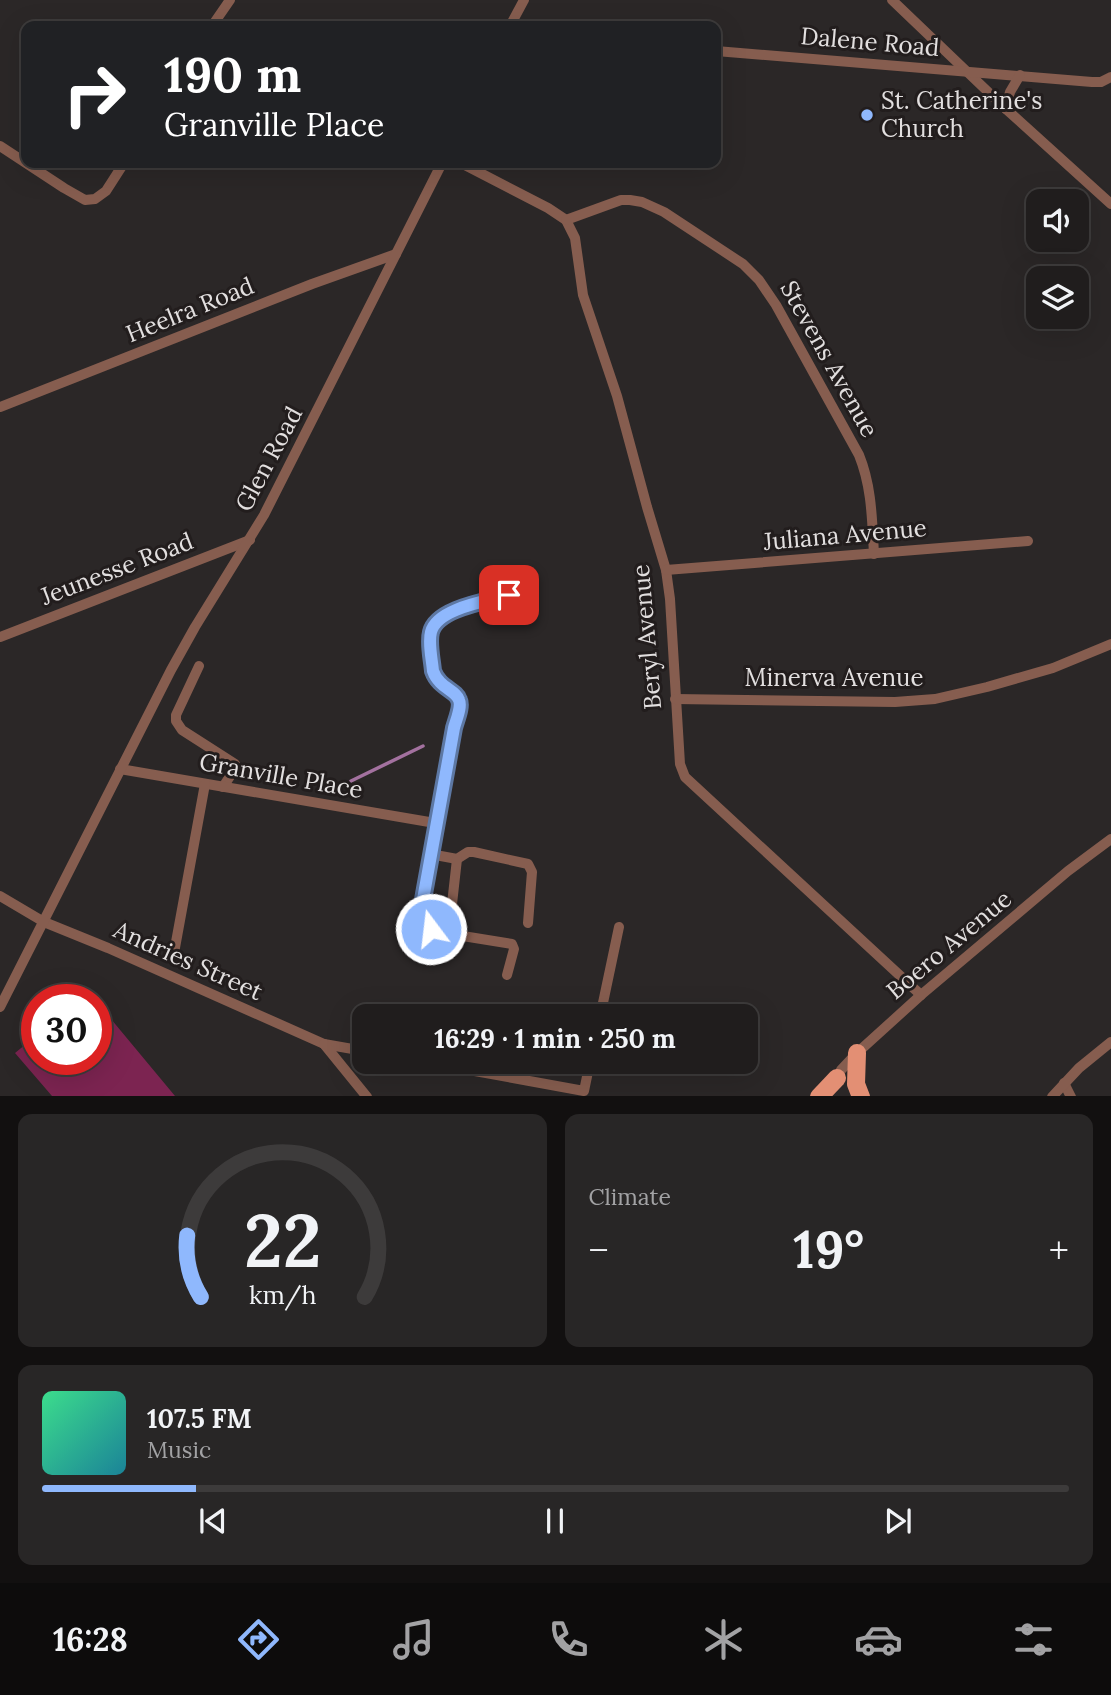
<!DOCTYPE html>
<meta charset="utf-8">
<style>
:root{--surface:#201d1d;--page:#282626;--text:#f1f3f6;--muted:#a2a2a4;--line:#3d3b3b;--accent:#8fb8fd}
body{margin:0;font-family:Lora,serif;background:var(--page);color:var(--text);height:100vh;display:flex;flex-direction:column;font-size:26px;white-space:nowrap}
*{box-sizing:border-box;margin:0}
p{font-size:23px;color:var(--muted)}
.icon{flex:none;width:38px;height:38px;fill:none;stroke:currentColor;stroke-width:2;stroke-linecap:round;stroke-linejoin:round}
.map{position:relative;height:1096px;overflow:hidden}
.drawer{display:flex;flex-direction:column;gap:18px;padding:18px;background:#121010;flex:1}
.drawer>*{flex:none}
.banner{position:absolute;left:21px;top:21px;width:700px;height:147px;border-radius:14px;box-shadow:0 7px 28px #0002,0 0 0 2px var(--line);background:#202124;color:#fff;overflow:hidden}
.controls{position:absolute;left:1026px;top:189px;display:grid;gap:14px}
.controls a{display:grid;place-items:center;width:63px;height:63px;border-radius:14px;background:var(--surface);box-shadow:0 7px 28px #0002,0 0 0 2px var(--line);font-size:35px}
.speed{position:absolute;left:21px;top:984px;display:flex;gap:14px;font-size:35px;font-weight:700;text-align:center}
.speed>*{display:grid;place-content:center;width:91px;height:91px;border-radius:50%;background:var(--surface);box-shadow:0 7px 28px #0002,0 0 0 2px var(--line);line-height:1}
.speed .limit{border:10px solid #d22;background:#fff;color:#111}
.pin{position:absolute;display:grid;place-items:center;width:60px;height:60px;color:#fff;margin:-30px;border-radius:14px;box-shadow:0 4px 10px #0006}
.me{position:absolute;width:77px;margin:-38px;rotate:345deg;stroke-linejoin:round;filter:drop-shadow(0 0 5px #0008)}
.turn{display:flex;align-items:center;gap:24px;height:147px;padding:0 28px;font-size:32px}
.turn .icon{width:91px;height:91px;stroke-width:2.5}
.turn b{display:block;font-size:49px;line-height:60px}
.big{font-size:52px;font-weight:700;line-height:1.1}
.drawer .tile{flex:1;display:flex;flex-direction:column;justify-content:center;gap:10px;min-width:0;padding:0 24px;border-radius:14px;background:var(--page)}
.drawer .dial{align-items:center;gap:0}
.dial svg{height:182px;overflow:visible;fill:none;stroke:var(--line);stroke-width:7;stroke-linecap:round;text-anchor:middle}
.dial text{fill:var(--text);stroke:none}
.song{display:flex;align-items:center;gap:21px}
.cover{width:84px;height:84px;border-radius:10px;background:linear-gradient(135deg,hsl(150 70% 55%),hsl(190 70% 35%))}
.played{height:7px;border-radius:4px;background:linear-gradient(90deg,var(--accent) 15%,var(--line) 15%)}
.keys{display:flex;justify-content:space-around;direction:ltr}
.heat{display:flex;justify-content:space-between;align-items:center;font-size:38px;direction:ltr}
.drawer .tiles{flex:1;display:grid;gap:18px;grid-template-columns:1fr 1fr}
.tile:last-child{grid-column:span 2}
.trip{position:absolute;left:352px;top:1004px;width:406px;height:70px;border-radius:14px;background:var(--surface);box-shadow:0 7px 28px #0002,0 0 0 2px var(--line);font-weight:700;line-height:70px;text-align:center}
.tab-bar{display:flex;height:112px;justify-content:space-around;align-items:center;background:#0d0c0c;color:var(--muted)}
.tab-bar .icon{width:49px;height:49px}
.tab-bar .selected{color:var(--accent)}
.tab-bar b{font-size:32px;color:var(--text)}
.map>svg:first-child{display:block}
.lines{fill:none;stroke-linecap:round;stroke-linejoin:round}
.stream{stroke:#a3719f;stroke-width:3.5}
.building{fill:#7c2451}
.street{stroke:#865d4f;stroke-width:10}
.primary{stroke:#e38f74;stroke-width:18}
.route-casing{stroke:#5d78a4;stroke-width:18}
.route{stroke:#8fb8fd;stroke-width:12}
.poi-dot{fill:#8fb8fd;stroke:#221d1d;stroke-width:2.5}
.labels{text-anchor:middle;stroke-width:6;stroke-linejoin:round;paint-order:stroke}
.street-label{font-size:24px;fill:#e2dfdf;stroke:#221d1d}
.poi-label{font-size:24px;fill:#e2dfdf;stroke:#221d1d;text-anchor:start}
</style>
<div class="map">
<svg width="1111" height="1097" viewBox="0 0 1111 1097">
<rect width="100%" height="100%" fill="#2b2727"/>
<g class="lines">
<path class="stream" d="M351,781L423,746"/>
</g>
<path class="building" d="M96,1002L106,1013L175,1096H52L15,1053L37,1035V1059H96Z"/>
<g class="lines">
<g class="street">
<path d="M892,0L1006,109L1111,204"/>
<path d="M212,26L230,0"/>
<path d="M510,26L524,0"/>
<path d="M716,51L1092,82H1101L1111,77"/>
<path d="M1006,109L1010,92L1020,75"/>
<path d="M0,146L64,188L85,200L95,199L106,191L124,163"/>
<path d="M461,163L548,208L566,220L575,238L583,295L617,396L647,507L666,570L670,599L680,764L685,777L921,995"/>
<path d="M566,220L621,200H630L642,202L664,212L743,264L759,280L776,305L859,455C872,487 872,520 874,554"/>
<path d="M0,407L312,284L396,254"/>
<path d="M666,570L1028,541"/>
<path d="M0,637L250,540"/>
<path d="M199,666L176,715V721L182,730L235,764L236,767L223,787"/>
<path d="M675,699L895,702L935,699L987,687L1053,668L1111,644"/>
<path d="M120,769L435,823"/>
<path d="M430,854L457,859L468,852H474L528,864L532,872L528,923"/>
<path d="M0,896L44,922L108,948L324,1044L364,1051"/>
<path d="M451,913L457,859"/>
<path d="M174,953L205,784"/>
<path d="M507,975L514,949L512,944L438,932C425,926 423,919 422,905C430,849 441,793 452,737C454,728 462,708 459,701C457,692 445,690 440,683C432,674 426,638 433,628C445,606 487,601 509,595"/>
<path d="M0,1007L171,670L195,627L264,515L442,163"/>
<path d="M600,1017L619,927"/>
<path d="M324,1044L367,1097"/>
<path d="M425,1062L584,1091L590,1062"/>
<path d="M836,1081L841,1070L857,1053L921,995L1068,871L1111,839"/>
<path d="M1064,1083L1071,1097"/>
<path d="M1052,1097L1079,1068L1111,1042"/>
</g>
<g class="primary">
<path d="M857,1053L856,1084L861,1097"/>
<path d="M819,1097L837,1078"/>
</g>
</g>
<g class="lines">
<defs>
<path id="route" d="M431,929L423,919L422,905L454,728C456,720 462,707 459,700C456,690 439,688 433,671C432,659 428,643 431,632C437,608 488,601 509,595"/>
</defs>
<use href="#route" class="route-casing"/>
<use href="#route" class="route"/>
</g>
<circle class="poi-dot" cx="867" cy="115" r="7"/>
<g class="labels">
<g class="street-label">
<text transform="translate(870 42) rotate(5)" y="8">Dalene Road</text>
<text transform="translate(190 310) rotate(-22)" y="8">Heelra Road</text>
<text transform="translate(829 359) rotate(61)" y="8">Stevens Avenue</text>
<text transform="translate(269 459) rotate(-62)" y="8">Glen Road</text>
<text transform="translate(845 535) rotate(-5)" y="8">Juliana Avenue</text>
<text transform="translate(117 569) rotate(-21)" y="8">Jeunesse Road</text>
<text transform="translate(647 637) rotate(-95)" y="8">Beryl Avenue</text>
<text x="834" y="686">Minerva Avenue</text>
<text transform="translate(281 776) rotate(10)" y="8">Granville Place</text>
<text transform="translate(949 945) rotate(-40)" y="8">Boero Avenue</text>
<text transform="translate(188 961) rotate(24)" y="8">Andries Street</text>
</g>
<g class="poi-label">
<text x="881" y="109">St. Catherine's<tspan x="881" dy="28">Church</tspan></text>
</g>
</g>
</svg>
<div class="controls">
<a><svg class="icon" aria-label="sound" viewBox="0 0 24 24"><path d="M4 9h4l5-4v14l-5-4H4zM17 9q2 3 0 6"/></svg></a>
<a><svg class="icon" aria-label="layers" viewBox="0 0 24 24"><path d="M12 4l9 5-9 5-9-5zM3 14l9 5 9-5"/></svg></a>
</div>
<div class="speed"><div class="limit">30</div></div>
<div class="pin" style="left:509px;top:595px;background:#d93025"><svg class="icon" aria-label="arrive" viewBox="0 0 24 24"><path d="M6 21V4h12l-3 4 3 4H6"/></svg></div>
<svg class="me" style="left:431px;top:929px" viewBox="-20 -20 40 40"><circle r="17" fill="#8fb8fd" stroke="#fff" stroke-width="3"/><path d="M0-11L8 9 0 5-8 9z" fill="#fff"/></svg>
<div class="trip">16:29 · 1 min · 250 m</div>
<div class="banner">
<div class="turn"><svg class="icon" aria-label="right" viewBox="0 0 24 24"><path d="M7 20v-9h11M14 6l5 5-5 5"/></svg><div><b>190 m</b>Granville Place</div></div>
</div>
</div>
<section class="drawer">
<div class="tiles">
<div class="tile dial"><svg viewBox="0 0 100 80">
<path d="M14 69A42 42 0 1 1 86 69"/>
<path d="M14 69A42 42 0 0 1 8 42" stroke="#8fb8fd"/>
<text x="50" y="56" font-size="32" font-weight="700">22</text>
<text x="50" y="72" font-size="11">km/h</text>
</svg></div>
<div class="tile"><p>Climate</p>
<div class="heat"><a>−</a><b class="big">19°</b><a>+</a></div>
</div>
<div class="tile">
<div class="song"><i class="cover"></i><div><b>107.5 FM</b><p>Music</p></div></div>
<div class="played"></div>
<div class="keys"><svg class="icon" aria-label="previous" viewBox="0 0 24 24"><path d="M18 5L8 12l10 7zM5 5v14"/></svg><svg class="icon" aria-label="pause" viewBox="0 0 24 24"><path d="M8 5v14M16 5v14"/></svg><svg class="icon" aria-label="next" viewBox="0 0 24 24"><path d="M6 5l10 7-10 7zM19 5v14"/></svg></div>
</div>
</div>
</section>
<nav class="tab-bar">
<b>16:28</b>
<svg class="icon selected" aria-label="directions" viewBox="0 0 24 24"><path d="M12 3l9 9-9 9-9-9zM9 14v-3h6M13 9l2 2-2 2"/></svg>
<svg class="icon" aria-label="music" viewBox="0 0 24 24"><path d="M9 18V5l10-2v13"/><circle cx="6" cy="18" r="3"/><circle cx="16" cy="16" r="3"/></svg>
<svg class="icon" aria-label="phone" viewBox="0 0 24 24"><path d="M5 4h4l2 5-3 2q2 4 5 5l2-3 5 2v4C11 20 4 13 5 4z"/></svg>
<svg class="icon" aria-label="climate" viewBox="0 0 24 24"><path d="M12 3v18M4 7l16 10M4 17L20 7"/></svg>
<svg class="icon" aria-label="car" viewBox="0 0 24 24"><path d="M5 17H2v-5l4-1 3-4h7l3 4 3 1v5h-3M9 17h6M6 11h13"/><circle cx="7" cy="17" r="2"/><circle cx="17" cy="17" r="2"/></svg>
<svg class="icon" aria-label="filters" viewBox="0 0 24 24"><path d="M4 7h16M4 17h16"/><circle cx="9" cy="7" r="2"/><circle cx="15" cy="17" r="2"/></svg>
</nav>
